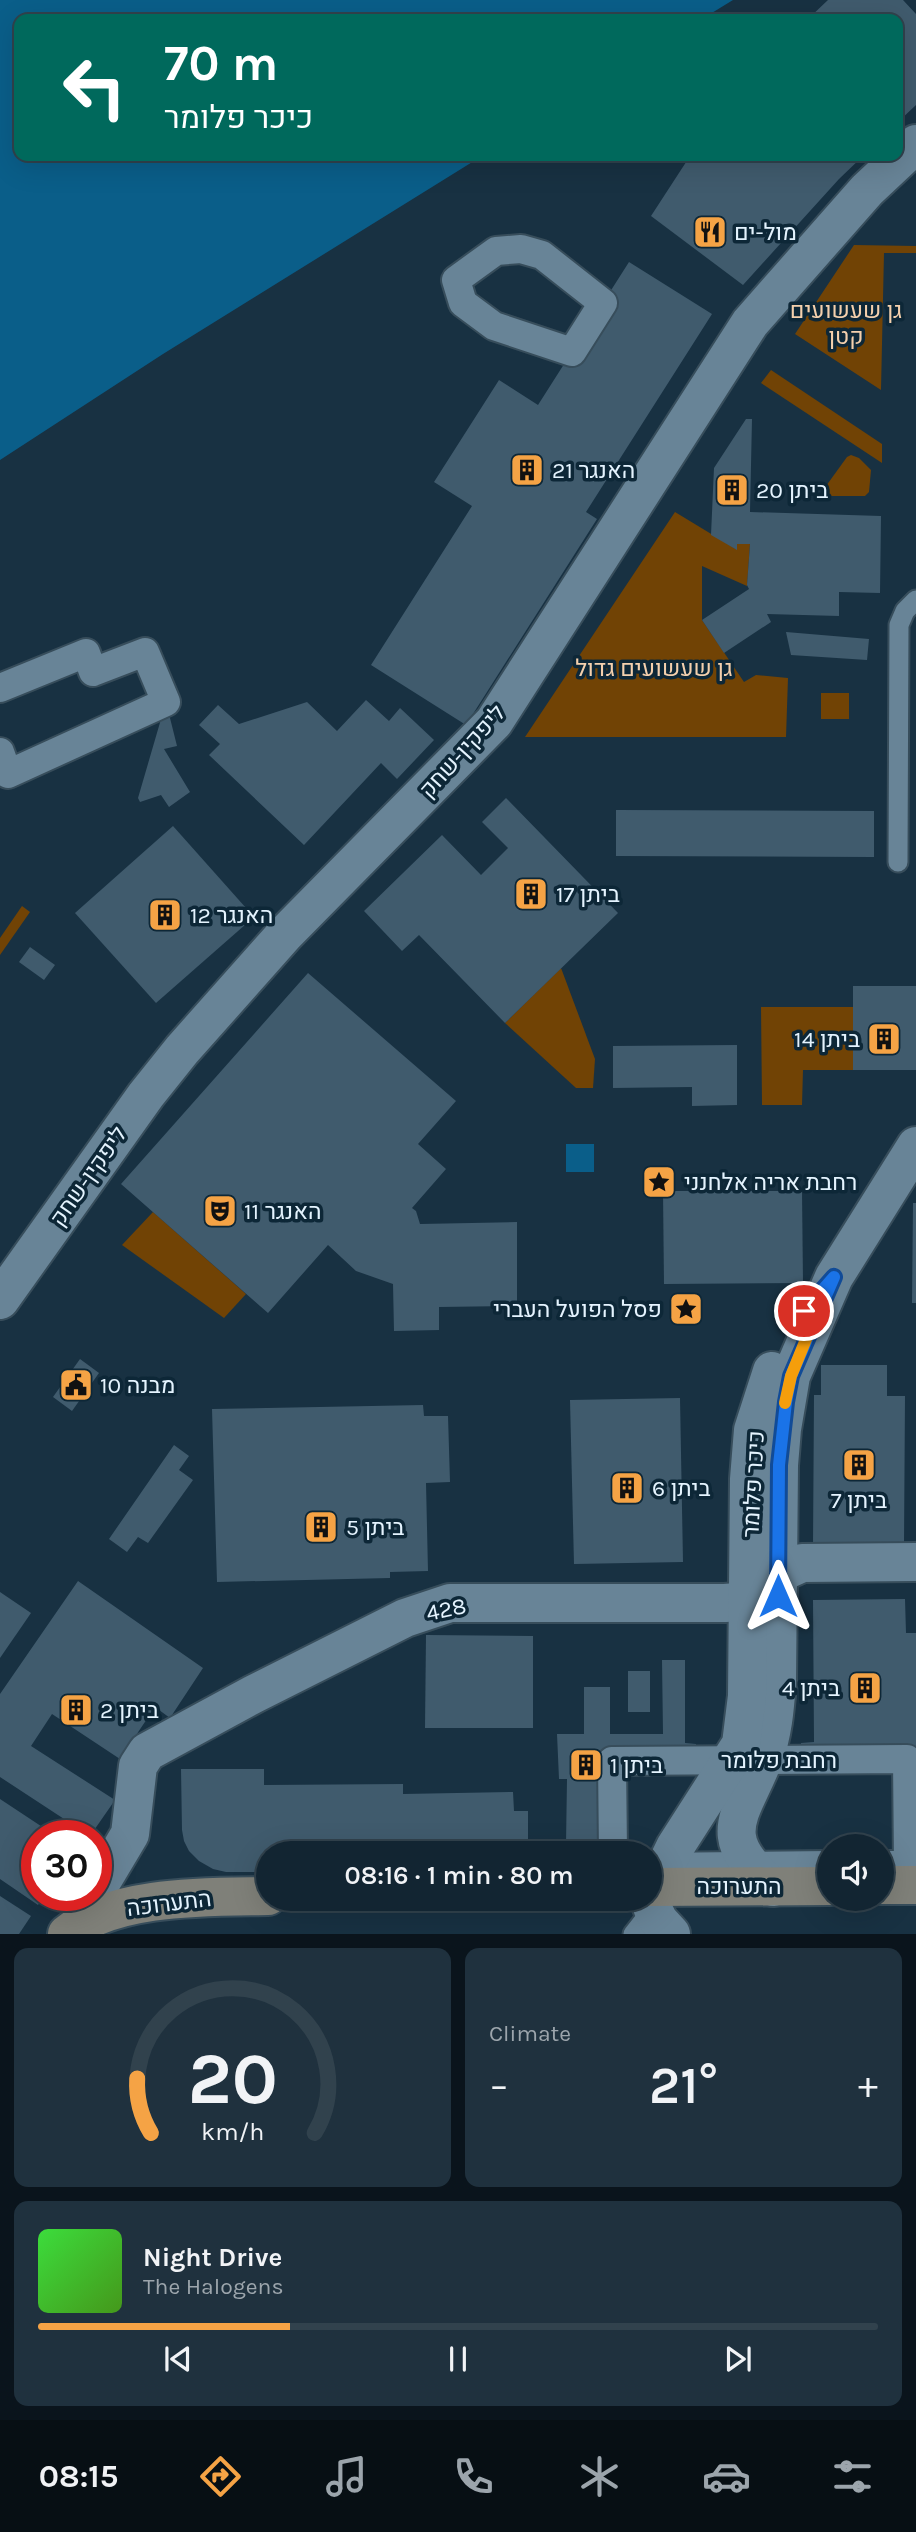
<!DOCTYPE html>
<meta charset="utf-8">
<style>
:root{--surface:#122532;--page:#1f313e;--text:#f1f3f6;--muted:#9ca5ac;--line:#31424d;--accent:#f5a345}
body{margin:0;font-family:Karla,Heebo,sans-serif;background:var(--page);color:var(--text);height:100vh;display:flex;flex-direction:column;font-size:26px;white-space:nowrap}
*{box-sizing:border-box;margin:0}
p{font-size:23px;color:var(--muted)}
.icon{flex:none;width:38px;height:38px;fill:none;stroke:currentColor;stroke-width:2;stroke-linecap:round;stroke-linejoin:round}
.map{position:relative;height:1934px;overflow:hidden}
.details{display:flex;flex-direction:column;gap:14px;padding:14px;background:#0a141c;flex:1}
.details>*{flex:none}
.top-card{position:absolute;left:14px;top:14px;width:889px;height:147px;border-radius:14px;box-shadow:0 7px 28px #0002,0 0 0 2px var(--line);background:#00695c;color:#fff;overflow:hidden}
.buttons{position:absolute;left:817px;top:1834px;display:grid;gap:14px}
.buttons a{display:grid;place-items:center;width:77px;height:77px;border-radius:50%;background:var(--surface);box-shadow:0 7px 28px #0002,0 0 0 2px var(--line);font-size:35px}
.speed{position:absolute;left:21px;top:1820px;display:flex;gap:14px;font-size:35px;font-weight:700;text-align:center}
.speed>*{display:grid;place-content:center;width:91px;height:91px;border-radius:50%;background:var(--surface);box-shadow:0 7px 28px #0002,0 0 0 2px var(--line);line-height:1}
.speed .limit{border:10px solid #d22;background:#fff;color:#111}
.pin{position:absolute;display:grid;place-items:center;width:60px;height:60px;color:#fff;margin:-30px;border:4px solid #fff;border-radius:50%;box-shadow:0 2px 7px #0007}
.me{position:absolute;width:77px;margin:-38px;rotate:0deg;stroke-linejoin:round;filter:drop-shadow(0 0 5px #0008)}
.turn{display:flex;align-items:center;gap:24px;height:147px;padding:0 35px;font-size:32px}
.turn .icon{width:91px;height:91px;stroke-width:2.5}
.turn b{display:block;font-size:49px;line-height:60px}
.big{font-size:52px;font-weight:600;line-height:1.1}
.details .tile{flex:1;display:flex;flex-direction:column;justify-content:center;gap:10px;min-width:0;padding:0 24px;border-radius:14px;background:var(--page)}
.details .dial{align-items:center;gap:0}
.dial svg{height:182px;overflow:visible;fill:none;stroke:var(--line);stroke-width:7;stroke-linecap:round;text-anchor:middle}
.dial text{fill:var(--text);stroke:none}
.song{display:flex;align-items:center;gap:21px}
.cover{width:84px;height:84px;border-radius:10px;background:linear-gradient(135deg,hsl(120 70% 55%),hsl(100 70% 35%))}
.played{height:7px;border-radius:4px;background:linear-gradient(90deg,var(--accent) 30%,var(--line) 30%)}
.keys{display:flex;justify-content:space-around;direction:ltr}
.heat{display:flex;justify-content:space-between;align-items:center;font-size:38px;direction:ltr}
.details .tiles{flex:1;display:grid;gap:14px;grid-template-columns:1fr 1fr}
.tile:last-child{grid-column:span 2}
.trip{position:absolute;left:256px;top:1841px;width:406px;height:70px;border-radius:35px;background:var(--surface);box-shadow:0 7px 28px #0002,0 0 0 2px var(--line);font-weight:600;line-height:70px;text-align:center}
.tabs{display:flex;height:112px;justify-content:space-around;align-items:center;background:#070f14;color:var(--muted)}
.tabs .icon{width:49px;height:49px}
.tabs .active{color:var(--accent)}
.tabs b{font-size:32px;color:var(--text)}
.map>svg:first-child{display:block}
.green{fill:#714305}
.water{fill:#0a5e89}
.building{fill:#405b6d}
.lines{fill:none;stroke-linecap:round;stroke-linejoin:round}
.service-casing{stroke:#374d5b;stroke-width:23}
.pedestrian-casing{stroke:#374d5b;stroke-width:32}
.minor-casing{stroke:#374d5b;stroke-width:42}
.secondary-casing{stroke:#374d5b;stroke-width:42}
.service{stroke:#688497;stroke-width:19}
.pedestrian{stroke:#688497;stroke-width:28}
.minor{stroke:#688497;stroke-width:38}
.secondary{stroke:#7f8079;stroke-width:38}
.route-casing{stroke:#114b97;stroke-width:18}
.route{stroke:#1a73e8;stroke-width:12}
.slow{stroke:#f59e0b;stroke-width:12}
.labels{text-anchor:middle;stroke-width:7;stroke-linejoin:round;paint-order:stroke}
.poi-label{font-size:23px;fill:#e4f3fe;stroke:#0d2737;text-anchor:start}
.park-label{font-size:23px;fill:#f4d0ad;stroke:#0d2737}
.street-label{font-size:23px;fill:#e4f3fe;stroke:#0d2737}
</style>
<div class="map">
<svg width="916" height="1934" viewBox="0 0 916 1934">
<rect width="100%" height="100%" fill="#183142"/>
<g class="green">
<path d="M854,245L916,246V253H884L881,390L795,334Z"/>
<path d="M771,370L882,444V463L761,383Z"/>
<path d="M851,455L859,458L871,470L869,492L865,496H832L828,494L826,486L847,457Z"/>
<path d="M675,512L736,549L737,544H750L747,586L702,566V620L744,682L756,675L788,678L786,737H525Z"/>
<rect x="821" y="693" width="28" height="26"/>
<path d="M22,906L30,912L0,955V938Z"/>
<path d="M561,968L595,1059L593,1088H576L505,1023Z"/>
<path d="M761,1007H853V1070H803L802,1105H762Z"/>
<path d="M153,1212L246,1294L224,1318L122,1245Z"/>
</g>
<g class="water">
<path d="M0,0H733L702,19H19V156H482L163,354L0,460Z"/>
<rect x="566" y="1144" width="28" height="28"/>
</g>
<g class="building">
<path d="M828,0H903L916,14V105L898,122V19H808Z"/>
<path d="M690,156H863L839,179L743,285L651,216Z"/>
<path d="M629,262L712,314L586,512L597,519L466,725L371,665L472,506L434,482L499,380L538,405Z"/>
<path d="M746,419H752L750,512L881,516L880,593L839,592V616L767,614L771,622L724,653L702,620L749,589L747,585L750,544H737V550L711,535L714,468Z"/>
<path d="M786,632L869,639L867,660L791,655Z"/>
<path d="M366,700L389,721L400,708L434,740L397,779L381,763L304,845L209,755L220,744L199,725L218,705L239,724L307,702L337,731Z"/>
<path d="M166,702L177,746L164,749L190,792L169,807L161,795L140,802L138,798Z"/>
<path d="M506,798L618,913L505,1023L419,935L402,951L364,911L442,835L481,875L508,848L482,822Z"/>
<path d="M616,810L874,811V857L616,856Z"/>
<path d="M173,826L254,917L156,1003L75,913Z"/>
<path d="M30,947L55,965L44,980L19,962Z"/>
<path d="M308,973L456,1101L418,1144L446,1169L412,1208L416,1211L420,1224L517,1222V1306L439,1307V1330L394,1331L393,1284L356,1271L328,1245L268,1313L121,1184Z"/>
<rect x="853" y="986" width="63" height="84"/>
<path d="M737,1045V1105L692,1106V1087L613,1088V1046Z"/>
<path d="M663,1191H802L803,1283L664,1284Z"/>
<path d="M913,1203H916V1303H912Z"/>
<path d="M80,1359L99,1373L72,1411L53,1397Z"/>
<path d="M821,1365H887V1396H905L904,1546L813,1545L814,1395H821Z"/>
<path d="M680,1398L683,1562L574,1564L570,1400Z"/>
<path d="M423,1405L424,1416H448L450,1482L426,1483L428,1571L390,1572V1578L217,1582L212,1409Z"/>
<path d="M174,1445L189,1456L179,1470L193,1480L148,1543L138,1537L127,1552L109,1539Z"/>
<path d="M78,1581L203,1668L170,1718L155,1707L120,1759L52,1714L31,1746L115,1800L90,1836L0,1777V1694Z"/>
<path d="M0,1592L31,1613L0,1658Z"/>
<path d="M905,1599L906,1633H916V1864L907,1759L802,1760L801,1743L814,1742L813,1600Z"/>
<path d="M426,1635L533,1636V1728H425Z"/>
<path d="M662,1660H685V1743L696,1744V1761H612L613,1853H268V1872H226L213,1869L199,1861L189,1851L184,1841L182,1830L181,1769H264V1785L403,1784V1794L513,1792L514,1811H528V1844H566L567,1779H559L557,1734H584V1687H610V1734H663Z"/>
<rect x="628" y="1671" width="22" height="41"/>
<path d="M0,1799L56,1836H37V1895H45L38,1905L0,1879Z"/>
<path d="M0,1896L31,1916L19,1934H0Z"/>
</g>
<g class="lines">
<defs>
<g id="service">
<path d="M898,862L899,625L905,611L916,600"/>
<path d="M633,1934L655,1906"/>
</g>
<g id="pedestrian">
<path d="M521,249L542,255L603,303L572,352L494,326L463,303L456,280L496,251Z"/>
<path d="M0,688L86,653L93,672L145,652L166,702L8,774L0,752"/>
<path d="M613,1853L612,1761L907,1759L908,1865H882"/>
<path d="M650,1867L830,1865"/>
</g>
<g id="minor">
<path d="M0,1300L146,1095L182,1050L285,934L494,722L750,323L867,190L916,144"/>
<path d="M773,1887C712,1835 741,1817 764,1758C773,1734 775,1708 777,1683L779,1465L782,1429L791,1376L834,1277L916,1146"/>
<path d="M96,1891L130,1834L138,1766L147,1752L254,1694L405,1618L450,1603H725L748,1601L778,1574L802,1563L916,1562"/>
<path d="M671,1934L659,1921L652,1907L656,1886L675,1847L741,1744L747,1696L749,1479L753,1430L772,1371"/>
</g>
<g id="secondary">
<path d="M882,1885H916"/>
<path d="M649,1887L830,1886"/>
<path d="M67,1934C114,1894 210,1897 268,1896"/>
</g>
</defs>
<use href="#service" class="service-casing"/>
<use href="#pedestrian" class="pedestrian-casing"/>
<use href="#minor" class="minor-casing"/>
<use href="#secondary" class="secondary-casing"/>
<use href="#service" class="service"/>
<use href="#pedestrian" class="pedestrian"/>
<use href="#minor" class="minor"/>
<use href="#secondary" class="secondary"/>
</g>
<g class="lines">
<defs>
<path id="route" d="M778,1596L779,1465L786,1402L791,1376L834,1277L804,1311"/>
</defs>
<use href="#route" class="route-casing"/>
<use href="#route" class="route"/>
<path class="slow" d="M785,1403L791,1376L809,1332"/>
</g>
<defs>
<symbol id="restaurant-square" viewBox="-11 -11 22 22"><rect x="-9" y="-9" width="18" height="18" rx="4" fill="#f5a345" stroke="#0d2737"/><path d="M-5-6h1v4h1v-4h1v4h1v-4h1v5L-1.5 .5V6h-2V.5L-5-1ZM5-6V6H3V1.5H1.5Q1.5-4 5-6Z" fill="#111"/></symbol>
<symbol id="building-square" viewBox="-11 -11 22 22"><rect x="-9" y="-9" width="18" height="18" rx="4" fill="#f5a345" stroke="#0d2737"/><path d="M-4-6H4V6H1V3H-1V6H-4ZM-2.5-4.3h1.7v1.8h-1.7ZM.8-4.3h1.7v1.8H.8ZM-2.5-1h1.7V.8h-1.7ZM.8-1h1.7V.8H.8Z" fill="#111"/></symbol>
<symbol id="sight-square" viewBox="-11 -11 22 22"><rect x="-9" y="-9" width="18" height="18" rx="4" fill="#f5a345" stroke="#0d2737"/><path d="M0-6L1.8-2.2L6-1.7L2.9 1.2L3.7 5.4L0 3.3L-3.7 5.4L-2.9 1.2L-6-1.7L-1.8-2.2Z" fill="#111"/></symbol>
<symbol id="theatre-square" viewBox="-11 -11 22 22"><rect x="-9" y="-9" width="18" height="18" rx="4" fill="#f5a345" stroke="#0d2737"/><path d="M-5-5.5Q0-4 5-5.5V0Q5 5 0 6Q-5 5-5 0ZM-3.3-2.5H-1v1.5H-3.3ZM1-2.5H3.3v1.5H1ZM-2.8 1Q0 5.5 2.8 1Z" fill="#111"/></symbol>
<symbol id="civic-square" viewBox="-11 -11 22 22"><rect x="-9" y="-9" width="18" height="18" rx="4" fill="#f5a345" stroke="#0d2737"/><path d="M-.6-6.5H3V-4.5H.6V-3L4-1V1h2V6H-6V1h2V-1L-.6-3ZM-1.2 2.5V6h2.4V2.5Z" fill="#111"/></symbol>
</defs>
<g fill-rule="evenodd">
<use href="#restaurant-square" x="691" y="213" width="38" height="38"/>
<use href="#building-square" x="508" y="451" width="38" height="38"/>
<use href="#building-square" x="713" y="471" width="38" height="38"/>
<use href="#building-square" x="512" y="875" width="38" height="38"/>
<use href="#building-square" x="146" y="896" width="38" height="38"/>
<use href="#building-square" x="865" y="1020" width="38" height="38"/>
<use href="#sight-square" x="640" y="1163" width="38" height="38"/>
<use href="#theatre-square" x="201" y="1192" width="38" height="38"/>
<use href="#sight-square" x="667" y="1290" width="38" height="38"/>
<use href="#civic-square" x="57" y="1366" width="38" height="38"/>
<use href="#building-square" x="840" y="1446" width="38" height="38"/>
<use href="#building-square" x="608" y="1469" width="38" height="38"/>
<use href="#building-square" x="302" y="1508" width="38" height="38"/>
<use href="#building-square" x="846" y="1669" width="38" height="38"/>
<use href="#building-square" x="57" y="1691" width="38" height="38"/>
<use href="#building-square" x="567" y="1746" width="38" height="38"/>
</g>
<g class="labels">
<g class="poi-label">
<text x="734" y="240">מול-ים</text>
<text x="552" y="478">האנגר 21</text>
<text x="756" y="498">ביתן 20</text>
<text x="556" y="902">ביתן 17</text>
<text x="190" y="923">האנגר 12</text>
<text x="860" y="1047" text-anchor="end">ביתן 14</text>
<text x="684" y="1190">רחבת אריה אלחנני</text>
<text x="244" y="1219">האנגר 11</text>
<text x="662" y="1317" text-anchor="end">פסל הפועל העברי</text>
<text x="100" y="1393">מבנה 10</text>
<text x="652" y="1496">ביתן 6</text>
<text x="859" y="1508" text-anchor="middle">ביתן 7</text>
<text x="346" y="1535">ביתן 5</text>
<text x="840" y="1696" text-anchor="end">ביתן 4</text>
<text x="100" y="1718">ביתן 2</text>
<text x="610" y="1773">ביתן 1</text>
</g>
<g class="park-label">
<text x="846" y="318">גן שעשועים<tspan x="846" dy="26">קטן</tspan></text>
<text x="654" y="676">גן שעשועים גדול</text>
</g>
<g class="street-label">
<text transform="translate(462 751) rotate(-48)" y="8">ליפקין-שחק</text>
<text transform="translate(88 1176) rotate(-55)" y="8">ליפקין-שחק</text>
<text transform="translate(753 1484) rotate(-87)" y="8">כיכר פלומר</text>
<text transform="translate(446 1609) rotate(-12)" y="8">428</text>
<text x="779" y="1768">רחבת פלומר</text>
<text x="739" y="1894">התערוכה</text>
<text transform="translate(169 1903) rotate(-7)" y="8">התערוכה</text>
</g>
</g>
</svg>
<div class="buttons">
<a><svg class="icon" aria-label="sound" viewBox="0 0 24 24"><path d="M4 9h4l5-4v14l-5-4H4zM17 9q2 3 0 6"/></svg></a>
</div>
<div class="speed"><div class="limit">30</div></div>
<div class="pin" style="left:804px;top:1311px;background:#d93025"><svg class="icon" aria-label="arrive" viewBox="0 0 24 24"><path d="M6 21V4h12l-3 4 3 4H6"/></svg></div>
<svg class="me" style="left:778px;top:1596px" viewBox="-20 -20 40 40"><path d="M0-17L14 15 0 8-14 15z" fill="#1a73e8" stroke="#fff" stroke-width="4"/></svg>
<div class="trip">08:16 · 1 min · 80 m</div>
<div class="top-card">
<div class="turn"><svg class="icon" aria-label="left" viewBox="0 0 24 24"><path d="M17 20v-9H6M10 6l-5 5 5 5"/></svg><div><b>70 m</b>כיכר פלומר</div></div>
</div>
</div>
<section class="details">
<div class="tiles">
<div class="tile dial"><svg viewBox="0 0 100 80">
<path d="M14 69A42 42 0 1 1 86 69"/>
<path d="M14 69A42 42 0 0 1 8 45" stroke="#f5a345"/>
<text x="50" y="56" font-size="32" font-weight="700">20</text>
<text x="50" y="72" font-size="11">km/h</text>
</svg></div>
<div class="tile"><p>Climate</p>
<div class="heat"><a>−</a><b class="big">21°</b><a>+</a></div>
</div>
<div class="tile">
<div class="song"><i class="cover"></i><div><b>Night Drive</b><p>The Halogens</p></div></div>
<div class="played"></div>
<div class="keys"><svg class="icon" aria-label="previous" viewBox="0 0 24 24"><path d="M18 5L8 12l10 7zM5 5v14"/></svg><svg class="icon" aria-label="pause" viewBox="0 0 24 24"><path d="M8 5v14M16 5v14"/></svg><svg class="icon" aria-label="next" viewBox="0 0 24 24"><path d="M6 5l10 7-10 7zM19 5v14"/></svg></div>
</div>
</div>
</section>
<nav class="tabs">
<b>08:15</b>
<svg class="icon active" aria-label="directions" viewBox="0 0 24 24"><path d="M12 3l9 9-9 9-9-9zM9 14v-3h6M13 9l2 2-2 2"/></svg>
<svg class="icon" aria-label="music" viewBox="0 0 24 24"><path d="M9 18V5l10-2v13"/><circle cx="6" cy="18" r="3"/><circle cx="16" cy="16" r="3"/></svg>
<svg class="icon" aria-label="phone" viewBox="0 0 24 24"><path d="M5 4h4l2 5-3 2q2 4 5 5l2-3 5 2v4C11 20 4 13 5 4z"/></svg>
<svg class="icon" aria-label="climate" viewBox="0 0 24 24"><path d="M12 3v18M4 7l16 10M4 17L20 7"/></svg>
<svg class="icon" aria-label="car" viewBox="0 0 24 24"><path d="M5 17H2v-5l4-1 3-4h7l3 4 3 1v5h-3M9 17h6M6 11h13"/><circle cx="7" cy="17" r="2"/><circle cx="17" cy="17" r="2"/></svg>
<svg class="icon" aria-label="filters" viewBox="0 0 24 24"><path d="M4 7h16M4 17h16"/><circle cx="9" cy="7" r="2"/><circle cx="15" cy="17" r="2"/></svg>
</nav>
